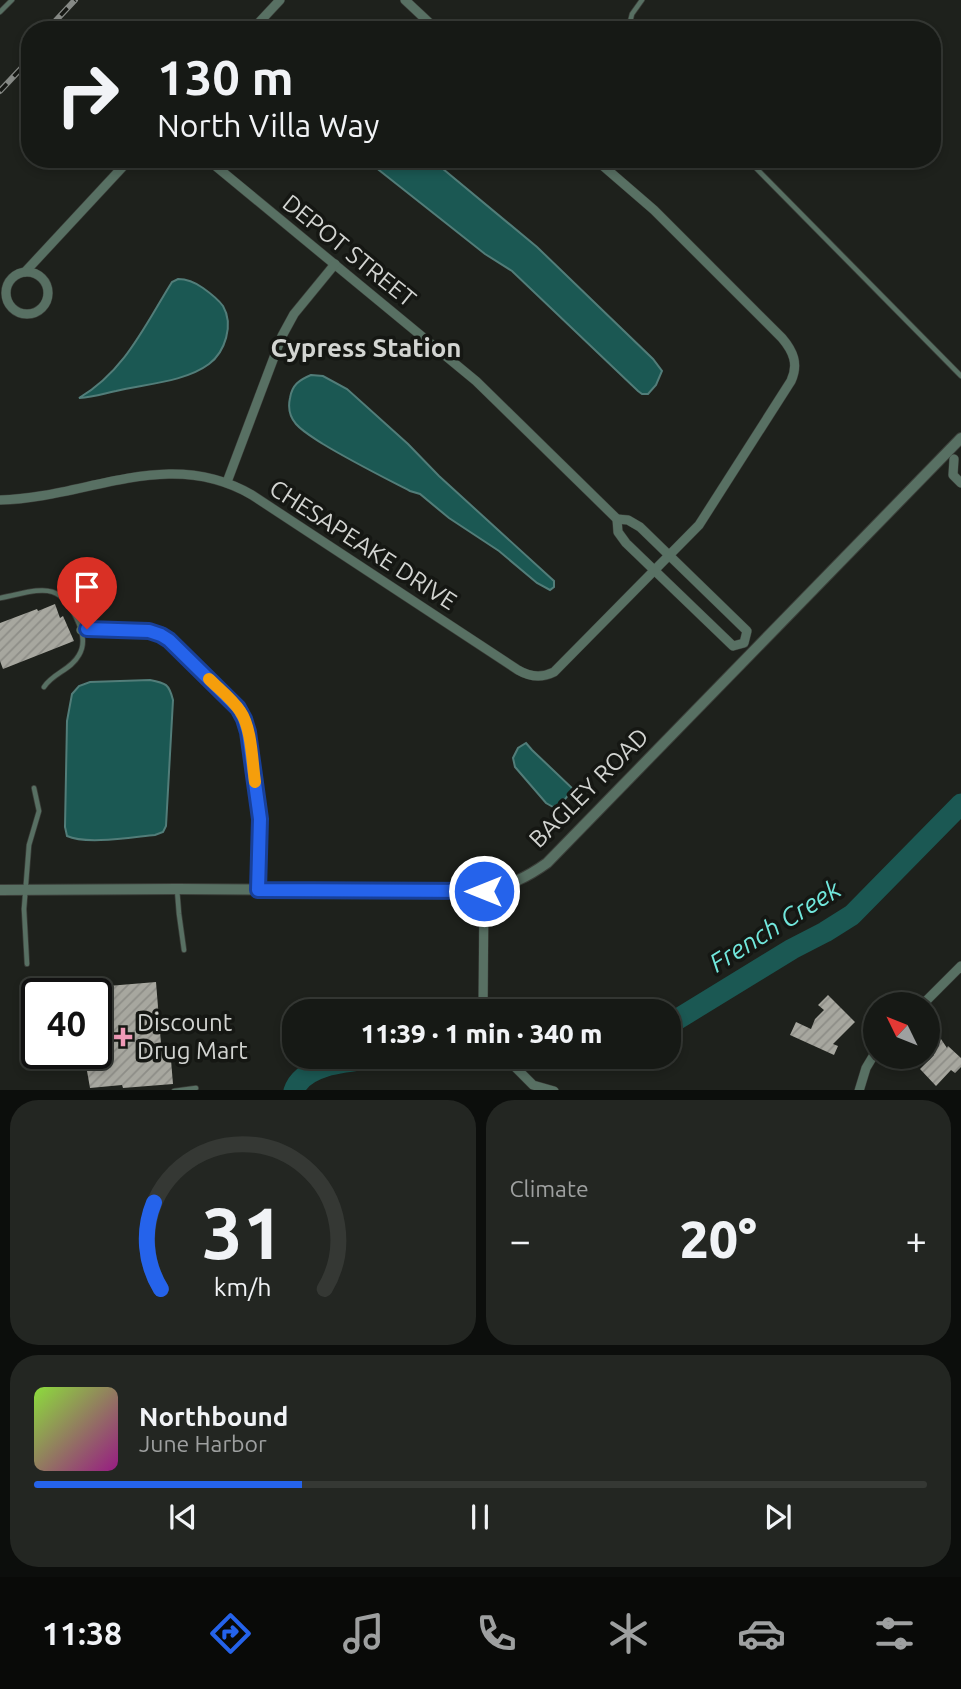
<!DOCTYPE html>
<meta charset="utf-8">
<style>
:root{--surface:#161915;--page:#232622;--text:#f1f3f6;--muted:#9ea0a0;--line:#353834;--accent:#2563eb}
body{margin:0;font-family:Ubuntu,sans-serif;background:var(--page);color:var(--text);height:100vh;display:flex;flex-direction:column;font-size:26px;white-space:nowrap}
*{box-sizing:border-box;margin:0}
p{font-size:23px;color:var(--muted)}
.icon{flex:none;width:38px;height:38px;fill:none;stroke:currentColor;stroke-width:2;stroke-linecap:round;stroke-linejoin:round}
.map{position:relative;height:1090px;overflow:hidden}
.drawer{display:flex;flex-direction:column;gap:10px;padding:10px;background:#0c0e0c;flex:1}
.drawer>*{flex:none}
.hud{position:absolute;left:21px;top:21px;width:920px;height:147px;border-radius:28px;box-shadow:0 4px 10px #0003,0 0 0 2px var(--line);background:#161915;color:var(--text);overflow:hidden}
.needle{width:46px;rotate:313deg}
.fabs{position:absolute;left:863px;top:992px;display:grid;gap:14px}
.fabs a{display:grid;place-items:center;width:77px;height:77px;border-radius:50%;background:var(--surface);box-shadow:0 4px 10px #0003,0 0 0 2px var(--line);font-size:35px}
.speed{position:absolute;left:21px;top:978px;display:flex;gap:14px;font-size:35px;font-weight:700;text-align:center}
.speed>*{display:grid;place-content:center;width:91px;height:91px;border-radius:50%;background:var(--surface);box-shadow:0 4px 10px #0003,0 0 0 2px var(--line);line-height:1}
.speed .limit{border:4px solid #111;border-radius:10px;background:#fff;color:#111}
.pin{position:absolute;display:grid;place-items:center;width:60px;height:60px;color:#fff;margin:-72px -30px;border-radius:50% 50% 50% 0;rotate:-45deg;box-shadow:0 0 7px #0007}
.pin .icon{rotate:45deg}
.me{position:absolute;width:77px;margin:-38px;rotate:270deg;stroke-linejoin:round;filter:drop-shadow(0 0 5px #0008)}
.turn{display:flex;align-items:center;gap:24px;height:147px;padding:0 21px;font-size:32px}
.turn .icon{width:91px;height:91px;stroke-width:2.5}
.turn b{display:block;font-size:49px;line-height:60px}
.big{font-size:52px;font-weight:800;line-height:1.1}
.drawer .widget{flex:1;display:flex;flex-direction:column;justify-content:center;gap:10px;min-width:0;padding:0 24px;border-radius:28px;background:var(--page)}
.drawer .dial{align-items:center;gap:0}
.dial svg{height:182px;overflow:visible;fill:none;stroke:var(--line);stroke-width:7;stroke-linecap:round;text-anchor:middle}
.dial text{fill:var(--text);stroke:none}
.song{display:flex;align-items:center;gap:21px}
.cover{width:84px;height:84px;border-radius:10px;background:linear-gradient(135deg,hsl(90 70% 55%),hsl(310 70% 35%))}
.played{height:7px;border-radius:4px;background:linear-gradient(90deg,var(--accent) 30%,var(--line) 30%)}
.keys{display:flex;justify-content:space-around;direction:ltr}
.heat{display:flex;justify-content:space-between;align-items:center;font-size:38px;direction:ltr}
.drawer .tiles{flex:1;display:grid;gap:10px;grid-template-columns:1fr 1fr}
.widget:last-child{grid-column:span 2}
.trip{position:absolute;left:282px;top:999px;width:399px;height:70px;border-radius:28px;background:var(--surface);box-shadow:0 4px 10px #0003,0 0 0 2px var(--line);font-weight:800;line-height:70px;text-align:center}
.tabs{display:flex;height:112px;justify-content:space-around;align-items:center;background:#090a08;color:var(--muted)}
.tabs .icon{width:49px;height:49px}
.tabs .on{color:var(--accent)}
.tabs b{font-size:32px;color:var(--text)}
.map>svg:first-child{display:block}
.water{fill:#1b5853;stroke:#527d79;stroke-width:2}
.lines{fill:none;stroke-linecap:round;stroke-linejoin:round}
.river{stroke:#1b5853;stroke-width:21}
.building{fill:url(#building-hatch)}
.service-casing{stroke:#3b3e39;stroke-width:6}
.minor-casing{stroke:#3b3e39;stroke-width:10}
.tertiary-casing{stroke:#3b3e39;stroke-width:12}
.service{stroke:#587063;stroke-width:4.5}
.minor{stroke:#587063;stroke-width:9}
.tertiary{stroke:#587063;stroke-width:10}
.rail-casing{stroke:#868985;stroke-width:6}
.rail{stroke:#151713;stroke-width:3.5;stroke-dasharray:10;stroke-linecap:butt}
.route-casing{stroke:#184099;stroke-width:18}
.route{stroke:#2563eb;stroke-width:12}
.slow{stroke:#f59e0b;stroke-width:12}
.poi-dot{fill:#f09ab7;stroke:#151713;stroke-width:2.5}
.labels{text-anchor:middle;stroke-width:7;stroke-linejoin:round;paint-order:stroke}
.street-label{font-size:24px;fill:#d2d4d1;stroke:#151713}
.poi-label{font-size:24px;fill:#d2d4d1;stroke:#151713;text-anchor:start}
.neighbourhood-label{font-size:26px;font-weight:bold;fill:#d2d4d1;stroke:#151713}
.water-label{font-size:26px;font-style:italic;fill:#71e7dc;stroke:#151713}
</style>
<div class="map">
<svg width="961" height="1091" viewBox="0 0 961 1091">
<defs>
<pattern id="building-hatch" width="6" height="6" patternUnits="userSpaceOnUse" patternTransform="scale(1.75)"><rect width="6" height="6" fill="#a7a79f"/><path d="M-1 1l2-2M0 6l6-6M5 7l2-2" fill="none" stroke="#8d8d87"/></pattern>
</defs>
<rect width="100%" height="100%" fill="#1e211c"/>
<g class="water">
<path d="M365,159H431L537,247L653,359L662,371L656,385L648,394H642L638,391L512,271L485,254Z"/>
<path d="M178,279C188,279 196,283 203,288C210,293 218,299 223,306C234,325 225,352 209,364C185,382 145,384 116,391C102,394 94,397 79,398C125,371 145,325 172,282Z"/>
<path d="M311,375L323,376L347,389L408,444L439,476L554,581V587L550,590L537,583L499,551L449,518L420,494L410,491C381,476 351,461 323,444C314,438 303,432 296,424C290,417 288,407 290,398C292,385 299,380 311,375Z"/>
<path d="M150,680C166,683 169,684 173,700L166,826L163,832L155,835C133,837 86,845 67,836L65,827L67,721L72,694L79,686L90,682Z"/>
<path d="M526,743L532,750L573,789L562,803L553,807L546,803L515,767L513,758L518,748Z"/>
</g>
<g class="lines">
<g class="river">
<path d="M668,1025L792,949L825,932L852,915L961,804"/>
<path d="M294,1091C304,1060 362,1061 389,1057"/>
</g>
</g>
<g class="building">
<path d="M55,604L60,618L63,616L74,641L3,669L0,661V623L37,609L38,611Z"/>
<path d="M93,982V994H76V984Z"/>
<path d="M156,982L162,1056L171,1060L173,1084L123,1088L122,1085L90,1088L87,1071H90L88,1054H96V987Z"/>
<path d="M828,995L855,1022L833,1044L838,1046L834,1055L790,1035L796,1022L811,1029L815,1019L824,1010L818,1005Z"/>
<path d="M939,1036L947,1048L948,1046L961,1058V1067L955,1073L951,1070L936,1086L920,1069L934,1055L928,1043Z"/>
</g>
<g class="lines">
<defs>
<g id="service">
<path d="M0,12L12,0"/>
<path d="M628,30L632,14L642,0"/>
<path d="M747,159L961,376"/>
<path d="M0,598C41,590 60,578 79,624C83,635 85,645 79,655C71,670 53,673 44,687"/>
<path d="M177,889L179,914L184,950"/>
<path d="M27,964L24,909L29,845L39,811L34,788"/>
<path d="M32,1043L37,1042"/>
<path d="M174,1091L196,1088"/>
</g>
<g id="minor">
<path d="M405,0L437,30"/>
<path d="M252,30L280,0"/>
<path d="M207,159L476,381L617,519"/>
<path d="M25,272L130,159"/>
<circle cx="27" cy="293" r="21"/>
<path d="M954,459L953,475L961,483"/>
<path d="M227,482L282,336L294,314L335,264"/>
<path d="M0,500C87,498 168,446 252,495L518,670C530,677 542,678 554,672L699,525L791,381C799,364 793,351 782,338L654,210L595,159"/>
<path d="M617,519L628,520L640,527L747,631L744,643L733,646L626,543L618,532Z"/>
<path d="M81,630C96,627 134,628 149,631C156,632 163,636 169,640L238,708L244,719L248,732L260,819L258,889"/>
<path d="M923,1004L961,966"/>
<path d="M483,1012L484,891"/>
<path d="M505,1057L533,1085L554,1091"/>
<path d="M859,1091L866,1068L875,1053"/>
</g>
<path id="tertiary" d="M0,890L177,889L484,891C510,885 526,878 547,863L961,438"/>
</defs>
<use href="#service" class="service-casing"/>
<use href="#minor" class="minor-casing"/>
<use href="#tertiary" class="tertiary-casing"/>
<use href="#service" class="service"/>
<use href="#minor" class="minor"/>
<use href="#tertiary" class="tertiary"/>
<defs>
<g id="rail">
<path d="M47,30L75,0"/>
<path d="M0,91L30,59"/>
</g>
</defs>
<use href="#rail" class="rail-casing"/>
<use href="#rail" class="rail"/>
</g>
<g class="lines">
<defs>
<path id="route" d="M87,629L149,631L161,635L169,640L238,708L244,719L248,732L260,819L258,890L484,891"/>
</defs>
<use href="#route" class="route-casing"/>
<use href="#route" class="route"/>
<path class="slow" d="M209,679C219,689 232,699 240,711C252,728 252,762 255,782"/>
</g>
<path class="poi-dot" d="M119.5 1026.5h7v7h7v7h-7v7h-7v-7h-7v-7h7z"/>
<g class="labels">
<g class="street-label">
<text transform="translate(349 251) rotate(39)" y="8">DEPOT STREET</text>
<text transform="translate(363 545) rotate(33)" y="8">CHESAPEAKE DRIVE</text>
<text transform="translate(589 788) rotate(-45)" y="8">BAGLEY ROAD</text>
</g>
<g class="poi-label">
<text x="137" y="1031">Discount<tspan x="137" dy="28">Drug Mart</tspan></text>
</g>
<g class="neighbourhood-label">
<text x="366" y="357">Cypress Station</text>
</g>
<g class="water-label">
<text transform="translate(775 926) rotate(-32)" y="9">French Creek</text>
</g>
</g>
</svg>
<div class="fabs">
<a><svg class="needle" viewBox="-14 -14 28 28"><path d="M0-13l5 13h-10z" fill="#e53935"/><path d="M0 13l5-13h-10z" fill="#9ea0a0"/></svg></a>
</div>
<div class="speed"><div class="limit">40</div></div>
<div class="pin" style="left:87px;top:629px;background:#d93025"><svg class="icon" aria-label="arrive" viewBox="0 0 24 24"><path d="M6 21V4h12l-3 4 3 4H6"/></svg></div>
<svg class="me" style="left:484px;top:891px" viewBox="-20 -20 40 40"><circle r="17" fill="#2563eb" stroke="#fff" stroke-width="3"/><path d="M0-11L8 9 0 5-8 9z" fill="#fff"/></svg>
<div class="trip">11:39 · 1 min · 340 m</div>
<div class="hud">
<div class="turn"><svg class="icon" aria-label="right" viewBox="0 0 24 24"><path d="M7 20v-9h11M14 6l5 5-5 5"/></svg><div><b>130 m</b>North Villa Way</div></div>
</div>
</div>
<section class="drawer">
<div class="tiles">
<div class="widget dial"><svg viewBox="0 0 100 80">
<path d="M14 69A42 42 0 1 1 86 69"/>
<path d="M14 69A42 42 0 0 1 11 31" stroke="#2563eb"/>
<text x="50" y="56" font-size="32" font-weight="700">31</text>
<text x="50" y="72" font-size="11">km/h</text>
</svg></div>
<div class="widget"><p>Climate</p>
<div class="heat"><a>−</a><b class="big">20°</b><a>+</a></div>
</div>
<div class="widget">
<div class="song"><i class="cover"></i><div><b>Northbound</b><p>June Harbor</p></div></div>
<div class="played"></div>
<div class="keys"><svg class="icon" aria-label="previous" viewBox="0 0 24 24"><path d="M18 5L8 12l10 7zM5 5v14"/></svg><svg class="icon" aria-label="pause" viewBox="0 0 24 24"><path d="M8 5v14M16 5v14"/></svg><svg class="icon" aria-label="next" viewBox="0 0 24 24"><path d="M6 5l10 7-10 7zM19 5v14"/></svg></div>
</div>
</div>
</section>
<nav class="tabs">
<b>11:38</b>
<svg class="icon on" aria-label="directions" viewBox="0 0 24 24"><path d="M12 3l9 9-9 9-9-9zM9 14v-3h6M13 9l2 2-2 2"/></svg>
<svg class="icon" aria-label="music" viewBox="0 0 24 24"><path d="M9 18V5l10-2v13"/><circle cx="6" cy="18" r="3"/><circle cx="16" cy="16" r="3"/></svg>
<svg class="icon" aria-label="phone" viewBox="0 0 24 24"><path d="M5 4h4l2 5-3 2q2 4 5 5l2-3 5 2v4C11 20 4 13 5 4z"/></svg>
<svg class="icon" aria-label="climate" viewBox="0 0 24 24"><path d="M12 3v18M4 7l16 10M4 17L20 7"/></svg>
<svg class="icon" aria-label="car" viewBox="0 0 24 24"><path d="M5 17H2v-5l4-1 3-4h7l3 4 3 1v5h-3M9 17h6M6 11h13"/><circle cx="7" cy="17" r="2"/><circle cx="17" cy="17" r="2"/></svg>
<svg class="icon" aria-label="filters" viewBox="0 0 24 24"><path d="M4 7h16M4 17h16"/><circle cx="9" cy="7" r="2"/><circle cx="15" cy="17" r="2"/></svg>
</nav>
